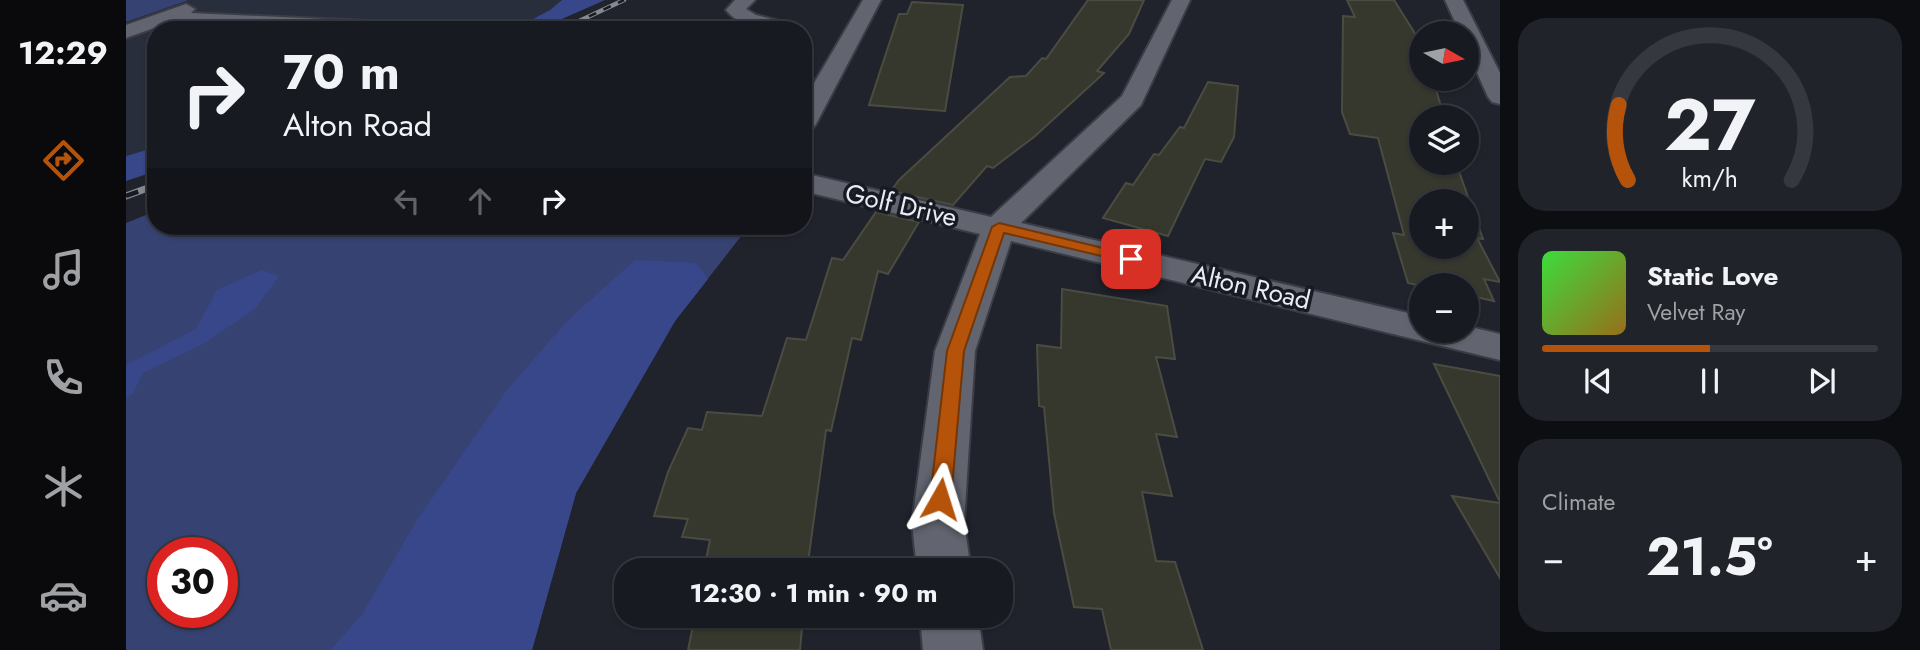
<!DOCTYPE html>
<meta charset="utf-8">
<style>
:root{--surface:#181a21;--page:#21232a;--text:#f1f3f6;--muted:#9fa1a5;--line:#36383f;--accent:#b45309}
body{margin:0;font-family:Jost,sans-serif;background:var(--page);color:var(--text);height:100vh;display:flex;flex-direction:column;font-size:26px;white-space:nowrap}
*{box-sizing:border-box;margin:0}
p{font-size:23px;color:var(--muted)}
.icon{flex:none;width:38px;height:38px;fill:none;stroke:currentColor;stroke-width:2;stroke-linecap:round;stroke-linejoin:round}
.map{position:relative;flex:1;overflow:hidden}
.sheet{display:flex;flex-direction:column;gap:18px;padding:18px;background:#0d0e12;width:420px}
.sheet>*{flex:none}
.guide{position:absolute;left:21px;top:21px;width:665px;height:214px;border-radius:28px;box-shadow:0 2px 5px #0004,0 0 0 2px var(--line);background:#181a21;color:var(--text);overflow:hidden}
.needle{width:46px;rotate:99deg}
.controls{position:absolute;left:1283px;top:21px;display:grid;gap:14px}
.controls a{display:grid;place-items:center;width:70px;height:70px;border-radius:50%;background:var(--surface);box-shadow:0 2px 5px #0004,0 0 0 2px var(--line);font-size:35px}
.speed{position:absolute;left:21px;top:537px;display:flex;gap:14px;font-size:35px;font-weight:700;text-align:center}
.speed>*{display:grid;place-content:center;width:91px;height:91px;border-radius:50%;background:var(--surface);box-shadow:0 2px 5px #0004,0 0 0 2px var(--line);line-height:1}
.speed .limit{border:10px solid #d22;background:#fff;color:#111}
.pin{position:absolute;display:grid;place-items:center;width:60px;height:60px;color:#fff;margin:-30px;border-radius:14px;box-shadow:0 4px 10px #0006}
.me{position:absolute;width:77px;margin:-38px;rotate:6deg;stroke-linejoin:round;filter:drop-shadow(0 0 5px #0008)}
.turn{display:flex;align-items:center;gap:24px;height:147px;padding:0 21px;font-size:32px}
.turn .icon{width:91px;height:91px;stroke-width:2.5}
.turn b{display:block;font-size:49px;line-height:60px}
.lanes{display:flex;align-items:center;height:66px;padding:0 21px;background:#0003;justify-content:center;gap:35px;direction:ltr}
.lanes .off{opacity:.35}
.big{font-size:52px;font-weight:700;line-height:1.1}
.sheet .card{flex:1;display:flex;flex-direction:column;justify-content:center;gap:10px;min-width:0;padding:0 24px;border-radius:28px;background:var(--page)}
.sheet .dial{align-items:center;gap:0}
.dial svg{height:182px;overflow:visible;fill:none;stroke:var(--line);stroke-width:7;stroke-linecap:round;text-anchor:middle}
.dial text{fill:var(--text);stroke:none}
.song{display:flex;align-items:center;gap:21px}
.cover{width:84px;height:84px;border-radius:10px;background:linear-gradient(135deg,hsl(120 70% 55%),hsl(40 70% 35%))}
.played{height:7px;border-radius:4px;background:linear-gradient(90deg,var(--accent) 50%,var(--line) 50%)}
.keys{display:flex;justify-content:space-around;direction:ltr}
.heat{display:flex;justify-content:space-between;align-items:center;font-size:38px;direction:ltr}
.trip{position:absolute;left:488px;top:558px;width:399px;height:70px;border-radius:28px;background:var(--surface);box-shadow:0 2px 5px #0004,0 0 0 2px var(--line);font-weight:700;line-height:70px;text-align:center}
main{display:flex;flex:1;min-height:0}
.dock{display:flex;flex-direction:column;width:126px;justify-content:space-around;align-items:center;background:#0a0a0d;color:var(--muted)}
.dock .icon{width:49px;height:49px}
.dock .selected{color:var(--accent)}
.dock b{font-size:32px;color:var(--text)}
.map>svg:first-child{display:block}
.built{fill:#292e3c}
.green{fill:#364272;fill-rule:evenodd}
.forest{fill:#38478a}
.building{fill:#36372d;stroke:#4b4c41;stroke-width:2;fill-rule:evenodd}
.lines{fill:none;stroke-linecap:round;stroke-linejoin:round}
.minor-casing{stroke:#3b3d46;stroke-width:4}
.minor{fill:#626570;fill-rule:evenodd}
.rail-far1-casing{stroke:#878991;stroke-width:4.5}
.rail-casing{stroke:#878991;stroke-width:7}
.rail-far1{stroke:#171a23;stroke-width:2.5;stroke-dasharray:8;stroke-linecap:butt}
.rail{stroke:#171a23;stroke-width:4.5;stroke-dasharray:13;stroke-linecap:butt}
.route{fill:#b45309;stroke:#753606;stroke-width:2}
.labels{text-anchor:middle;stroke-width:7;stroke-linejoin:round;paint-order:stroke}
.street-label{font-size:26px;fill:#eaecf3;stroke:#171a23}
</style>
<main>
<nav class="dock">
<b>12:29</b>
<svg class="icon selected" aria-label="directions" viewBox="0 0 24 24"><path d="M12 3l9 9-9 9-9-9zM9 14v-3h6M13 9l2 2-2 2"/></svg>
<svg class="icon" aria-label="music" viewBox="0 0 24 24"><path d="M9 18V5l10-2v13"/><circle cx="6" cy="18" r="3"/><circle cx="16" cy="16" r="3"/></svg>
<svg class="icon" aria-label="phone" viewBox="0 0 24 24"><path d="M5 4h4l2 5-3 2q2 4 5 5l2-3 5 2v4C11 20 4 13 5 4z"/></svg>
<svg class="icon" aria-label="climate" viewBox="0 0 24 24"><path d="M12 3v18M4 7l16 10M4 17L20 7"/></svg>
<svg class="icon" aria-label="car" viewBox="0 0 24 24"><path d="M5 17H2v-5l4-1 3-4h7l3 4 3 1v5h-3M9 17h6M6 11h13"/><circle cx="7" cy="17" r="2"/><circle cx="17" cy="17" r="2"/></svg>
</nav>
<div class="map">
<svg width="1374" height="650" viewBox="0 0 1374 650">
<rect width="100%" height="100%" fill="#20232c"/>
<path class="built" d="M63,0H436L424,10L386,30H30V147L0,156V22Z"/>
<g class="green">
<path d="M0,0H63L0,22Z"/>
<path d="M30,211V226H623L549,321L450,493L406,650H0V223ZM37,553H96V612H37Z"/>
</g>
<g class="forest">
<path d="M436,0H479L411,30H386L424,10Z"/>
<path d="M30,147V171L0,181V156Z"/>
<path d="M509,260L570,263L582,279L549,321L450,493L406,650H204L235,616L291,520L378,394L441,321Z"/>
<path d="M135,270L153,276L129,309L77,344L17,373L7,393L0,398V365L70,329L91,290Z"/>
</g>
<g class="building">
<path d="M962,0H1018L1003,34L971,71L978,73L908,137L867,168L861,166L827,205L765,191L773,180L884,77L900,76L916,58L920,59Z"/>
<path d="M1221,0H1268L1295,43V79H1307L1318,117H1295V163H1330L1357,239L1351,238L1374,282L1358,279L1368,301L1340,295V285L1295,286L1282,283L1267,233L1278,235L1252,138L1224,134L1216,112L1217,16L1229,17ZM1295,201H1340V247H1295Z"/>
<path d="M786,2L837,5L819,111L743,105L773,14H781Z"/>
<path d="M1082,82L1112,86L1108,137L1095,162L1079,159L1042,236L977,218L1000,183L1007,185L1028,154L1033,155L1054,127L1058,128Z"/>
<path d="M750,212L793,222L762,274L752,271L735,340L726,338L705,431L700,430L681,570H578L584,540L556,537L562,519L528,516L542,472L562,428L576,430L581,412L636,416L661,338L680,340L706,258L717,260Z"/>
<path d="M936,289L1041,306L1049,359L1030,357L1051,437L1030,434L1046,496L1016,492L1030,561L1049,562L1077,650H985L976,609L948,607L928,513L918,407L913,406L911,345L935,348Z"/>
<path d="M1308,364L1374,376V502Z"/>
<path d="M1326,496L1374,503V578Z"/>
<path d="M569,616H677L674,650H562Z"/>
</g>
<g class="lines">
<defs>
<g id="minor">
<path d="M609,0H629L620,9L630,15L668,25L671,29C648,32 616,30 600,10Z"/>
<path d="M737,0H755L690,124L686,129L677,132V102Z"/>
<path d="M1046,0H1064L1015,105L895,223L1295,316V331H1340V326L1374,334V360L885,241L849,351L838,523L845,570H791L786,523L809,351L854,234L677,191V173L865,217L996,96Z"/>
<path d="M1319,0H1337L1374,73V104L1366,102L1362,97L1340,48V33H1334Z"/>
<path d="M60,4L69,9L65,13L264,22L274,28L173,30L39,24L0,38V25Z"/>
<path d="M794,616H852L857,650H797Z"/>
</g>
</defs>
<use href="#minor" class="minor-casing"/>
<use href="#minor" class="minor"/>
<defs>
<path id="rail-far1" d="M434,30L498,0"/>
<path id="rail" d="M0,196L30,185"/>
</defs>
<use href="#rail-far1" class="rail-far1-casing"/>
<use href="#rail" class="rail-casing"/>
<use href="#rail-far1" class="rail-far1"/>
<use href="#rail" class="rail"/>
</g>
<path class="route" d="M873,223L1010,256L1012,259L1005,263L878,233L838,351L825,499L822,505L814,507L807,505L804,499L821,351L866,227Z"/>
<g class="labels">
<g class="street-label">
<text transform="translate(775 205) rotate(13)" y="9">Golf Drive</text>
<text transform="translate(1125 287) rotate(13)" y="9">Alton Road</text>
</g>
</g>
</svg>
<div class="controls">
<a><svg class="needle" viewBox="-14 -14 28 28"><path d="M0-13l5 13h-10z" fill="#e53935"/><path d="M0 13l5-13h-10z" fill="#9fa1a5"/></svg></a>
<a><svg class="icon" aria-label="layers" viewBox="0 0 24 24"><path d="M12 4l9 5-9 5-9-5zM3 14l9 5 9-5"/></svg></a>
<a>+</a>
<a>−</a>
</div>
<div class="speed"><div class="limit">30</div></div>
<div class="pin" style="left:1005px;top:259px;background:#d93025"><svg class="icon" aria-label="arrive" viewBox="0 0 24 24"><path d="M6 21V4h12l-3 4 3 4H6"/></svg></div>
<svg class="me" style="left:814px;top:499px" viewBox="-20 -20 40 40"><path d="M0-17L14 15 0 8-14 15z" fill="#b45309" stroke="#fff" stroke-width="4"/></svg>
<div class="trip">12:30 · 1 min · 90 m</div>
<div class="guide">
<div class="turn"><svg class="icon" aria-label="right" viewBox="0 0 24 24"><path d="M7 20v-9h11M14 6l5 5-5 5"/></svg><div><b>70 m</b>Alton Road</div></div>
<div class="lanes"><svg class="icon off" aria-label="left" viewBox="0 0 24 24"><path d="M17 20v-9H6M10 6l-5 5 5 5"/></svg><svg class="icon off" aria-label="ahead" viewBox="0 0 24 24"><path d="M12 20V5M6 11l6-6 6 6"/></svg><svg class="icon" aria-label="right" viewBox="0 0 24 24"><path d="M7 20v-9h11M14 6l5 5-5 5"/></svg></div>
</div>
</div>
<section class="sheet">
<div class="card dial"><svg viewBox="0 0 100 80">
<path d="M14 69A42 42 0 1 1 86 69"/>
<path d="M14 69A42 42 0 0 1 10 36" stroke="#b45309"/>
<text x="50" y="56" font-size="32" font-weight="700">27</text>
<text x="50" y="72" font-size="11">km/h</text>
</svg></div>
<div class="card">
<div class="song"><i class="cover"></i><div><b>Static Love</b><p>Velvet Ray</p></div></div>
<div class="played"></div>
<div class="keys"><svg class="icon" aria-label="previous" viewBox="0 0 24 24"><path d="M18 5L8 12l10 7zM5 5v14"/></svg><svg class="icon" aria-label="pause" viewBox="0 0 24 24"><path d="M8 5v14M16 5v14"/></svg><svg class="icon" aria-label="next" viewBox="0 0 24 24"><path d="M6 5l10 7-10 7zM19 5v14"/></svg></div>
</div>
<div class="card"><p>Climate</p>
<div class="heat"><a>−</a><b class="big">21.5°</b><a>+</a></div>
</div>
</section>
</main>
